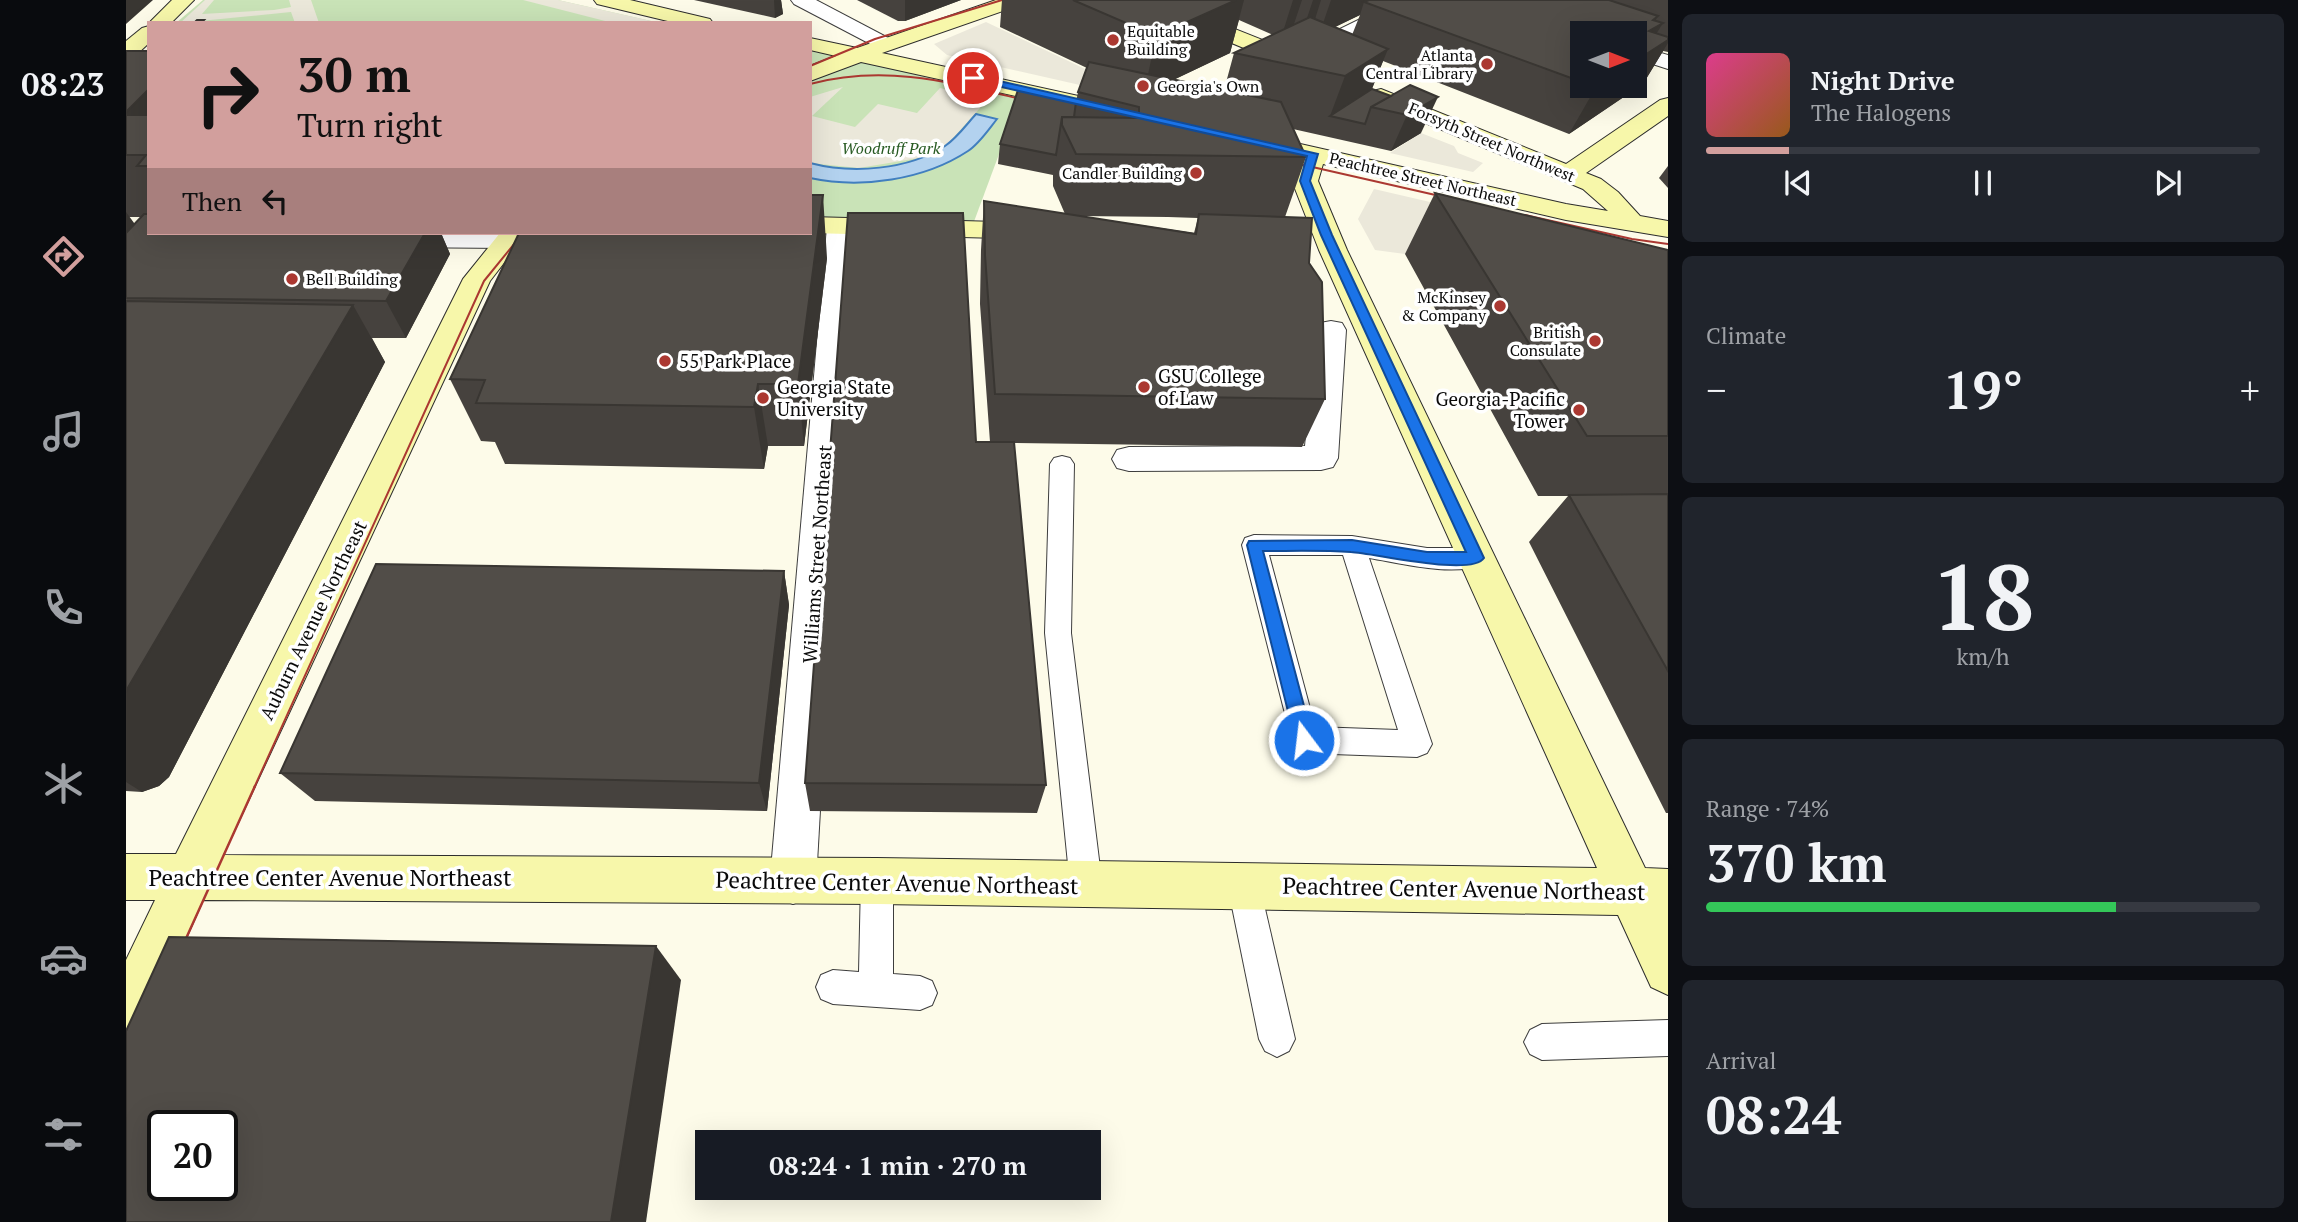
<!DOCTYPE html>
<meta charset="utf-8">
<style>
:root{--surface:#171b24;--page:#20242c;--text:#f1f3f6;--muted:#9ea1a6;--line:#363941;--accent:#d29f9d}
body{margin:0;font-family:"PT Serif",serif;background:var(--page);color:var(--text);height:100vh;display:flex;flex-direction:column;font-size:26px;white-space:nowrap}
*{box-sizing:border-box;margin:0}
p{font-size:23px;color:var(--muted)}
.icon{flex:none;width:38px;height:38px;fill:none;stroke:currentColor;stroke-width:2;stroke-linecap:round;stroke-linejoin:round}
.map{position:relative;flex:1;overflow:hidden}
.panel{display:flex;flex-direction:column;gap:14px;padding:14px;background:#0d0f14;width:630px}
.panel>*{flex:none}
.top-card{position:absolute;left:21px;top:21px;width:665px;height:214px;border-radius:0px;box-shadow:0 7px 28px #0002;background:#d29f9d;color:#111;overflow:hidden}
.needle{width:46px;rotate:90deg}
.buttons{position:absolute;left:1444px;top:21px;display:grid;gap:14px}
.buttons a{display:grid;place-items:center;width:77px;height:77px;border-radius:0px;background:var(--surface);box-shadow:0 7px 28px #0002;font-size:35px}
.speed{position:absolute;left:21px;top:1110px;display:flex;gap:14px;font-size:35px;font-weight:700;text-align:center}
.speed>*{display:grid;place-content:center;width:91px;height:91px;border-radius:50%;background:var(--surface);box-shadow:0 7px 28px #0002;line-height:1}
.speed .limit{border:4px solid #111;border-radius:10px;background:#fff;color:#111}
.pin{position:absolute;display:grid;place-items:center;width:60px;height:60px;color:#fff;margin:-30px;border:4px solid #fff;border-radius:50%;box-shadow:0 2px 7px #0007}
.me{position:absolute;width:77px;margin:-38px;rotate:345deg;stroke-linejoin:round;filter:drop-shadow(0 0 5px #0008)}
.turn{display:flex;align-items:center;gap:24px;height:147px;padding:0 35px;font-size:32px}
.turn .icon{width:91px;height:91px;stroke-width:2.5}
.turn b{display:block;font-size:49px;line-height:60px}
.then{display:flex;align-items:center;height:66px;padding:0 35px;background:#0003;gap:14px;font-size:26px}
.big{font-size:52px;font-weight:700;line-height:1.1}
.panel .tile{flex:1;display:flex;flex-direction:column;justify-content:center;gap:10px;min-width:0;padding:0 24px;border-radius:10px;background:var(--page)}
.panel .dial{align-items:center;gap:0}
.dial b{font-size:91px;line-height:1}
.song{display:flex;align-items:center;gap:21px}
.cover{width:84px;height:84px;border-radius:10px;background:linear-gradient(135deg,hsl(330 70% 55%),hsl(30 70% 35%))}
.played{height:7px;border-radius:4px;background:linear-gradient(90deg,var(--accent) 15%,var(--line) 15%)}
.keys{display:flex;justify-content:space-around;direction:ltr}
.heat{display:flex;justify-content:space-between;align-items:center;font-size:38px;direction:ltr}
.charge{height:10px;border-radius:5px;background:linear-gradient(90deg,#34c759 74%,var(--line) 0)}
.trip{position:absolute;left:569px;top:1130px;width:406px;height:70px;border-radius:0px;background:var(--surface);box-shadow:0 7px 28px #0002;font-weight:700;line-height:70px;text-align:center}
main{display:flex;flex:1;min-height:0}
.menu{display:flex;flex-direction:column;width:126px;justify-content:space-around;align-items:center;background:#090b0e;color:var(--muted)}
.menu .icon{width:49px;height:49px}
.menu .current{color:var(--accent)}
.menu b{font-size:32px;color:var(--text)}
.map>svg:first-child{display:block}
.green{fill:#c9e3b7}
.plaza{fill:#ebe8da}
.water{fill:#b3d2ef;stroke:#417fbf;stroke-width:2}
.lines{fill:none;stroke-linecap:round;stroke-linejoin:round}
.lane-casing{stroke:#3d3d3d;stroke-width:2}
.street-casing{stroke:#3d3d3d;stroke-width:2}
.secondary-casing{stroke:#2c2c2c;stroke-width:2}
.lane{fill:#fff;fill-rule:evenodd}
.street{fill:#fff;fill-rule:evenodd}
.secondary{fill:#f7f7aa;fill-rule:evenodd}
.tram-far1{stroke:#ab3831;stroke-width:2}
.tram{stroke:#ab3831;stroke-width:2.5}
.wall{fill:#46423e;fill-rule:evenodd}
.shaded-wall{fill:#393632}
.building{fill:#514d48;stroke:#393632;stroke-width:2;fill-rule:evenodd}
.route{fill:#1a73e8;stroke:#114b97;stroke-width:2}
.poi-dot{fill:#ab3831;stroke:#fff;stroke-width:2.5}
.labels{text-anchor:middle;stroke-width:7;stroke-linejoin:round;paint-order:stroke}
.far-poi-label{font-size:16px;fill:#0a0a0a;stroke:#fff;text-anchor:end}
.far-street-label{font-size:16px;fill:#0a0a0a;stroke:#fff}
.far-park-label{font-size:16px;font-style:italic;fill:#275a22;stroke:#fff}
.poi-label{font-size:19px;fill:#0a0a0a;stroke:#fff;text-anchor:start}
.street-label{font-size:19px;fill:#0a0a0a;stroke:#fff}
.near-street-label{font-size:23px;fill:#0a0a0a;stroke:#fff}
</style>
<main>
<nav class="menu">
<b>08:23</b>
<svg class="icon current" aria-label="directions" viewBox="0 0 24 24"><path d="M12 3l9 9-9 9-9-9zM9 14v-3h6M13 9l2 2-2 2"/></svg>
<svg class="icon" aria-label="music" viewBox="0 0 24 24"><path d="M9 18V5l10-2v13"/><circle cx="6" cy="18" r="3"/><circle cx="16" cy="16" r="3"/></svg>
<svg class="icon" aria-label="phone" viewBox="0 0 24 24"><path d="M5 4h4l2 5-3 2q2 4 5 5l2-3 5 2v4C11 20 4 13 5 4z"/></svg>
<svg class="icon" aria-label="climate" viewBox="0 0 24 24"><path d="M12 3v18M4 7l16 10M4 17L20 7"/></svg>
<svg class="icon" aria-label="car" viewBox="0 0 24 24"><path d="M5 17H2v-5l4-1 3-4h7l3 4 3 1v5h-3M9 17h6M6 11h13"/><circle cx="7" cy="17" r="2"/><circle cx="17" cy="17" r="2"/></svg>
<svg class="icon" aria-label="filters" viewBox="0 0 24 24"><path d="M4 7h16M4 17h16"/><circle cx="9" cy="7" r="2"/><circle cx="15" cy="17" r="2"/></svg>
</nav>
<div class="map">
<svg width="1542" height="1222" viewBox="0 0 1542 1222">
<rect width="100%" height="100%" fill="#fdfbe9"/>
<g class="green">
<path d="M77,0H432L534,23H50Z"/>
<path d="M684,51L895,95L843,235L684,221Z"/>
</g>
<g class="plaza">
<path d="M79,0H88L76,14L148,10L165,7L163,0H185L193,23H169L165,12L54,23Z"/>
<path d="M397,0H432L534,23H487Z"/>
<path d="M860,22L1012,94L1007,97L821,55L808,44Z"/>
<path d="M717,87L686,116L729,127L752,104L791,113L814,88L862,99L821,145L793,158L733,168L684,163V97Z"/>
<path d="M1295,133L1328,146L1332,153L1357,163L1347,172L1264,153Z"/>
<path d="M1248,189L1536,256L1279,254L1249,250L1232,219Z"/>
</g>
<path class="water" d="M850,114L871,119C863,129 853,144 842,151C798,180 735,189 684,178V163C726,174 782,170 819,146C831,138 840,125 850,114Z"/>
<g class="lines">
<defs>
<g id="lane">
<path d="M936,456L944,458L948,464L945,633L976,884L971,895L960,900L949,895L944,884L919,633L924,464L928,458Z"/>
<path d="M1128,535L1226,536L1301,548H1350L1359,551L1363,558L1359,565C1323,576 1279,564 1243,558L1306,744L1301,753L1291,757L1178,753L1168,749L1116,545L1119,538ZM1143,555H1217L1272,730L1189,727Z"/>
<path d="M751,865L762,870L767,881V974L794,976L806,981L811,993L806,1005L794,1010L707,1004L695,999L690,987L695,975L707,970L733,972L735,881L740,870Z"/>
<path d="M1118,871L1129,876L1134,887L1169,1039L1163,1051L1151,1057L1139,1051L1133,1039L1102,887L1107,876Z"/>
<path d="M1542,1020V1056L1416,1060L1404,1054L1398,1042L1404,1030L1416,1024Z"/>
</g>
<g id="street">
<path d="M665,0H690L766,40L770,44L766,48H752L668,4Z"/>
<path d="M1273,0H1299L1296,4L1183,62H1167L1164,57L1167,52Z"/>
<path d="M1508,45L1542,55V69L1508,58Z"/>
<path d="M714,219L723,221L727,227L690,881L684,897L667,904L650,897L644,881L701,227L705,221Z"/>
<path d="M255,233H385L391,234L395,240L391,246L381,248L265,247L255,245L251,239Z"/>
<path d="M1205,321L1216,323L1220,330L1212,458L1207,467L1195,470L1003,471L991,468L986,459L991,450L1003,447L1179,446L1190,330L1194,323Z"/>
</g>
<g id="secondary">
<path d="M46,0H68L45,23H23Z"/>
<path d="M468,0H504L584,19L587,23H550L471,4Z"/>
<path d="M870,0H900L897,4L756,53L1007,108L1011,113L1007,118L999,120L735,62L684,81V66L710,56L684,50V38L731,48Z"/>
<path d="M1009,0H1036L1184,59L1187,64L1184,69H1168L1012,4Z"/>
<path d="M23,26V43L8,57L0,58V41L16,28Z"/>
<path d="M1255,89L1440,164L1534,100L1542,98V116L1460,173L1475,179L1492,192L1514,216L1542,221V237L1440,220L1197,164L1192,181L1221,250L1519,868L1542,869V995L1525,987L1492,915L751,904L77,900L18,1033L0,1040V960L29,900H0V854H50L337,279L374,233H401L364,281L97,855L751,858L1471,868L1193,250L1166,181L1173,158L1152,153L1149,148L1152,143L1161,141L1440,204L1482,211L1457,189L1247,101L1244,96L1247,91Z"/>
<path d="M684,217L908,223L918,225L921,231L918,237L908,239L684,233Z"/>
</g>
</defs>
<use href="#lane" class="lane-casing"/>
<use href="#street" class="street-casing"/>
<use href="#secondary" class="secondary-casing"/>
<use href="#lane" class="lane"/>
<use href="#street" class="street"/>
<use href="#secondary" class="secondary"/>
<g class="tram-far1">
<path d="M684,66L749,39L876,0"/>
<path d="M684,84C763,63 830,84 907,102"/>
<path d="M1160,161L1327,199"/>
<path d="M1399,215L1506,239L1542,244"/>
<path d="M128,788L358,281L397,233"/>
</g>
<path class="tram" d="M53,954L129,786"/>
</g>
<g class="wall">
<path d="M568,0H655L657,14L649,18Z"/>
<path d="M731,0H835L779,21H772Z"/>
<path d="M876,0H1542V52L1537,51L1517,84L1443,134L1257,61L1246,89L1265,96L1295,133L1265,151L1167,129L1180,157L1159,217L1183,263L1199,399L1176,447L888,443L920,785L911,813L684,811L679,783L850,442H864L854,304L855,250L858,201L939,214L927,186V175L872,164L874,144L950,102L952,92L961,68L874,27ZM1234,15L1226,35L1208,27ZM1113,20L1147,35L1108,53L1098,90L1049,79L1104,53ZM1456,33L1508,86H1456ZM955,216L1042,217L1072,218L1068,233Z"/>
<path d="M0,51H23V233H315L324,254L280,338H246L259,362L43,777L33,786L16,792L0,791ZM3,217H15L8,224Z"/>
<path d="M1542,166V188L1533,178Z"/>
<path d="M1309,193L1542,250V813H1540L1403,542L1442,496H1412L1279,254Z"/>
<path d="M701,258L678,446H642L638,469L379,464L369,442L355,441L324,379Z"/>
<path d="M658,571L663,605L641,811L189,801L154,773Z"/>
</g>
<g class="shaded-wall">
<path d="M0,0H27L0,24Z"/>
<path d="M648,0H655L657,14L649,18Z"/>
<path d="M779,0H835L779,21Z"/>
<path d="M1110,0H1118L1104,53L1018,94L1030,36Z"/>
<path d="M1167,0H1176L1165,33L1155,38Z"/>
<path d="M1187,0H1195L1185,32L1175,36Z"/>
<path d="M1205,0H1264L1238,2L1234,15L1193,35Z"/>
<path d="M1532,16L1523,31L1537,23L1516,57L1542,40V43L1517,84L1443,134L1470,87L1473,86H1508V50L1527,20Z"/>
<path d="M1262,49L1238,108L1204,116L1219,76Z"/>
<path d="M23,89V153L0,119V112Z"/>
<path d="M1312,97L1295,133L1265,151L1281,115Z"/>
<path d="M697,195L701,258L678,446L672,384Z"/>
<path d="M0,212L19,238L0,285Z"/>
<path d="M299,233H315L324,254L280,338L260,301Z"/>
<path d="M227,305L259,362L43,777L33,786L16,792L0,782V691Z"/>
<path d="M632,384L642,446L638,469L628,407Z"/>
<path d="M658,571L663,605L641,811L633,783Z"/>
<path d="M530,946L555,980L520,1222H485Z"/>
</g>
<g class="building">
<path d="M947,0H1110L1030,36Z"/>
<path d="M1243,0H1483L1532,16L1527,20L1537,23L1523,31L1542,37V40L1508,62V33H1456V82L1238,2Z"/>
<path d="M1184,17L1262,49L1219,76L1108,53Z"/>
<path d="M71,20H78L75,23H68Z"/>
<path d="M0,51H23V89L0,112Z"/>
<path d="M963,62L1155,102L1180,157L950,154L936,125V117L1013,118V107L952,92Z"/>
<path d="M1284,85L1312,97L1281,115L1245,107Z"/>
<path d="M1246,89L1265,96L1245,107L1239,124L1204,116Z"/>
<path d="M892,90L950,102L948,117H936L930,155L874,144Z"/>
<path d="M0,115H23V166H11L20,155H0Z"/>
<path d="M1309,193L1542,250V436H1461Z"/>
<path d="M684,195H697L672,384H632L628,407L350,403L359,380L324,379L393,233H684Z"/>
<path d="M858,201L1070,234L1073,214L1186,218L1183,263L1196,282L1199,399L869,394L859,255Z"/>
<path d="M722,213H837L850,442H888L920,785L679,783Z"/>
<path d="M18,214H23V233H299L260,301L0,298V233Z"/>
<path d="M0,301L227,305L0,691Z"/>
<path d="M1542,494V671L1443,495Z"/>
<path d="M250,564L658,571L633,783L154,773Z"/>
<path d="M43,937L530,946L485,1222H0V1031ZM37,1125H96V1185H37Z"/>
</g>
<path class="route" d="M847,75L1192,154L1184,181L1206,235L1358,558C1345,577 1248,553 1225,552C1196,550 1166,551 1137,551L1187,740L1184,746L1178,748L1172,746L1169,740L1121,545L1123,541L1226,540L1301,552H1340L1195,235L1174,181L1181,156L844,80L843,78Z"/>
<g class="poi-dot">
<circle cx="987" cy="40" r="7"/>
<circle cx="1361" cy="64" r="7"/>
<circle cx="1017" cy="86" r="7"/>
<circle cx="1070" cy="173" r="7"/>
<circle cx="166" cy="279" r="7"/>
<circle cx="1374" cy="306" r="7"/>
<circle cx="1469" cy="341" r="7"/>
<circle cx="539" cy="361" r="7"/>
<circle cx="1018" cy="387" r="7"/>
<circle cx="637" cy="398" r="7"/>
<circle cx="1453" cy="410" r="7"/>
</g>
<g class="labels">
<g class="far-poi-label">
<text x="1001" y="37" text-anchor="start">Equitable<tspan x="1001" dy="18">Building</tspan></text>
<text x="1347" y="61">Atlanta<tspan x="1347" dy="18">Central Library</tspan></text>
<text x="1031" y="92" text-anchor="start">Georgia's Own</text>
<text x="1056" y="179">Candler Building</text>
<text x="180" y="285" text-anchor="start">Bell Building</text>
<text x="1360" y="303">McKinsey<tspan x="1360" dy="18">&amp; Company</tspan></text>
<text x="1455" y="338">British<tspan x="1455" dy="18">Consulate</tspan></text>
</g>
<g class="far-street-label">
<text transform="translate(1366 142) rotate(23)" y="6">Forsyth Street Northwest</text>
<text transform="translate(1297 179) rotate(13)" y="6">Peachtree Street Northeast</text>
</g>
<g class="far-park-label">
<text x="765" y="154">Woodruff Park</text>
</g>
<g class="poi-label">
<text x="553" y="368">55 Park Place</text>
<text x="1032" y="383">GSU College<tspan x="1032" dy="22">of Law</tspan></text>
<text x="651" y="394">Georgia State<tspan x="651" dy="22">University</tspan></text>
<text x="1439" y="406" text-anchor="end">Georgia-Pacific<tspan x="1439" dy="22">Tower</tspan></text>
</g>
<g class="street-label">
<text transform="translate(691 554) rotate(-86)" y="7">Williams Street Northeast</text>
<text transform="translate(187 620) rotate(-64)" y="7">Auburn Avenue Northeast</text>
</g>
<g class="near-street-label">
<text x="204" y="886">Peachtree Center Avenue Northeast</text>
<text transform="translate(771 883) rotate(1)" y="8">Peachtree Center Avenue Northeast</text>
<text transform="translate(1338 889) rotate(1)" y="8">Peachtree Center Avenue Northeast</text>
</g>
</g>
</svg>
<div class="buttons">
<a><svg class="needle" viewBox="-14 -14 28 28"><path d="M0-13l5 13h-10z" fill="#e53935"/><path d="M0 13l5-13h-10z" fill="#9ea1a6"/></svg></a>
</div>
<div class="speed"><div class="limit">20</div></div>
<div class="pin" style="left:847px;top:78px;background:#d93025"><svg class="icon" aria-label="arrive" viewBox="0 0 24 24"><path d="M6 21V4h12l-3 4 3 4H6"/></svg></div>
<svg class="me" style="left:1178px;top:740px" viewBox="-20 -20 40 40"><circle r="17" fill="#1a73e8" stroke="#fff" stroke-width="3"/><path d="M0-11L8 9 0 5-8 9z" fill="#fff"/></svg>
<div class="trip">08:24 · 1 min · 270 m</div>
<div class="top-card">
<div class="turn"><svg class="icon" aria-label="right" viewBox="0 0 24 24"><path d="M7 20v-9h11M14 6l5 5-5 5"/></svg><div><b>30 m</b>Turn right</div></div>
<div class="then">Then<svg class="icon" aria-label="left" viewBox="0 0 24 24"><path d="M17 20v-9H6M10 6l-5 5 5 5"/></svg></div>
</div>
</div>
<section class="panel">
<div class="tile">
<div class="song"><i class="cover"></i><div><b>Night Drive</b><p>The Halogens</p></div></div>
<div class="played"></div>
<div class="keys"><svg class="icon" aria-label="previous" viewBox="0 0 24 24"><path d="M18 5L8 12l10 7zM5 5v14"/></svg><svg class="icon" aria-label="pause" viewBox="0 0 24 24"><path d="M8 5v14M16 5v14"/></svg><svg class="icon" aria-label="next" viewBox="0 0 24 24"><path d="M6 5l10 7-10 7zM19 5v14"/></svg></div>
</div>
<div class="tile"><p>Climate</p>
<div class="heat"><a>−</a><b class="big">19°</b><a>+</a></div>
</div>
<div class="tile dial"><b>18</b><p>km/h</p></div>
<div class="tile"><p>Range · 74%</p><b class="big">370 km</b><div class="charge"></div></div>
<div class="tile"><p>Arrival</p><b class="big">08:24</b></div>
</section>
</main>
